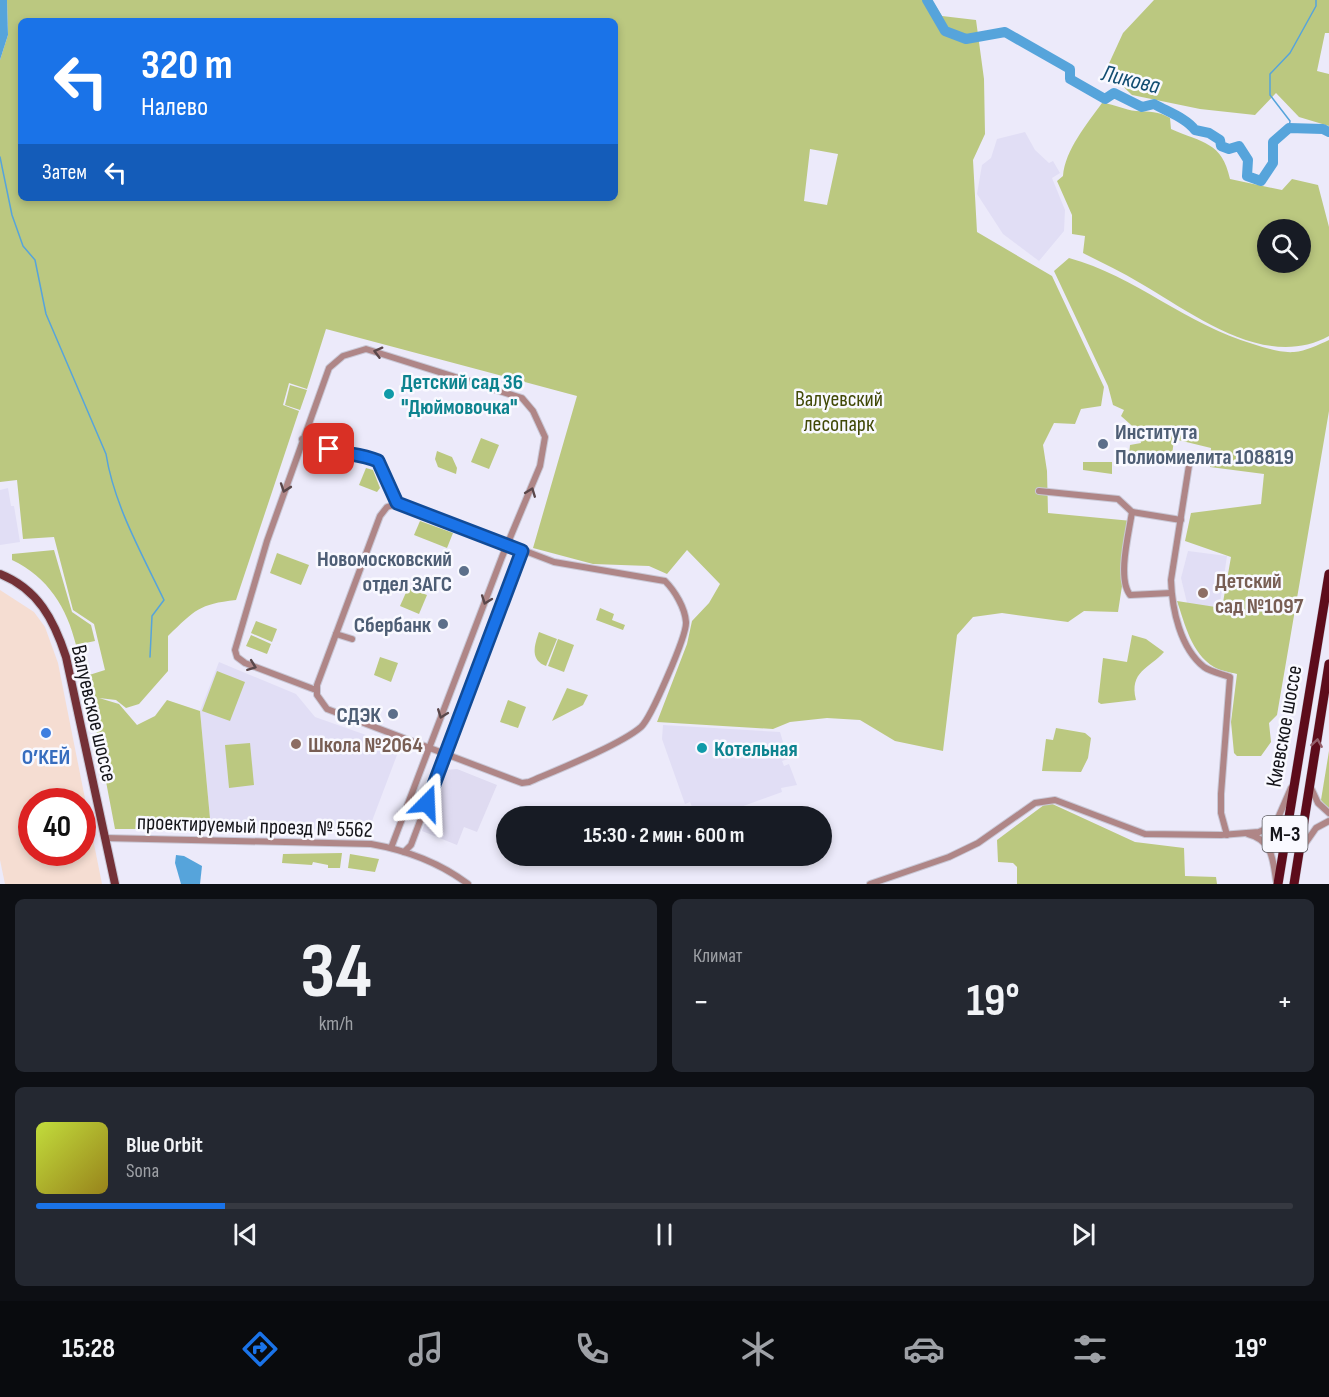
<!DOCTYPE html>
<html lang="ru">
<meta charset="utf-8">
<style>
:root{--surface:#171b24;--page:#242831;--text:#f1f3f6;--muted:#9ea1a6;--line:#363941;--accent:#1a73e8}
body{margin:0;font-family:"Sofia Sans Condensed",sans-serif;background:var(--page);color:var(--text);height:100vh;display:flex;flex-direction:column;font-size:22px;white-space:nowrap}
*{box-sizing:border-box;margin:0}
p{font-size:20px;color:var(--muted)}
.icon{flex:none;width:33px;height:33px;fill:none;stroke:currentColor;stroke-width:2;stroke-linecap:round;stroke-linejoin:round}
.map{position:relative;height:884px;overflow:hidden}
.panel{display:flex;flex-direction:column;gap:15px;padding:15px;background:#0d0f14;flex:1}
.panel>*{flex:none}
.hud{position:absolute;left:18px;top:18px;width:600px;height:183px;border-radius:9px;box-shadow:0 3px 9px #0003;background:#1a73e8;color:#fff;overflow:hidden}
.tools{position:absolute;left:1257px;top:219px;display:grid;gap:12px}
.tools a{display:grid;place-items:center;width:54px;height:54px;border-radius:50%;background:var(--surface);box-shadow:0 3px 9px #0003;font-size:30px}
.speed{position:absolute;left:18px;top:788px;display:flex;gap:12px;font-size:30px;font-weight:700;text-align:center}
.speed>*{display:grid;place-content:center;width:78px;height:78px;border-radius:50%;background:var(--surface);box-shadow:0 3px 9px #0003;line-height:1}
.speed .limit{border:9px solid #d22;background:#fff;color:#111}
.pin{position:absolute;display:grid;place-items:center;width:51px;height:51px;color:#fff;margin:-26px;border-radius:12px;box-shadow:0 3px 9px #0006}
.me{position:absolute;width:66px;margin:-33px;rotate:21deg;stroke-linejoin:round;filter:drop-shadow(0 0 4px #0008)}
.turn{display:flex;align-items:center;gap:21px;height:126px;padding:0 24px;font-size:27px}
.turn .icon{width:78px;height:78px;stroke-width:2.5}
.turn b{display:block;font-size:42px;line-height:51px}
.then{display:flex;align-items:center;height:57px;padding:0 24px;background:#0003;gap:12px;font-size:22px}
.big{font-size:45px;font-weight:700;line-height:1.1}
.panel .card{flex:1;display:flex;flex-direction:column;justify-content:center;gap:9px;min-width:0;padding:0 21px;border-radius:9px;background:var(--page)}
.panel .dial{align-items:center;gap:0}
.dial b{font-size:78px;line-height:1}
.song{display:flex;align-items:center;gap:18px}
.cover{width:72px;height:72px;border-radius:9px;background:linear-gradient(135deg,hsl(70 70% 55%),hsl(50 70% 35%))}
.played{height:6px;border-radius:3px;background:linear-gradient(90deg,var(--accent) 15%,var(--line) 15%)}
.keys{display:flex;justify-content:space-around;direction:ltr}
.heat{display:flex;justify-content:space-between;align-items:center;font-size:33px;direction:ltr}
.panel .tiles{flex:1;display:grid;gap:15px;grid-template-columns:1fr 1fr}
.card:last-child{grid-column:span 2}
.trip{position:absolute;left:496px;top:806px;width:336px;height:60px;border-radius:30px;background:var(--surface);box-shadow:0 3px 9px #0003;font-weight:700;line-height:60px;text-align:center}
.tabs{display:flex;height:96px;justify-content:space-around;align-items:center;background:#090b0e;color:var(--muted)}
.tabs .icon{width:42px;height:42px}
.tabs .active{color:var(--accent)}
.tabs b{font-size:27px;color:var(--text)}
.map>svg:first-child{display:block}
.commercial{fill:#f5ddd2;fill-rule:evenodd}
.built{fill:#e1def5}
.medical{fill:#dfdbf1}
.green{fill:#bbc880;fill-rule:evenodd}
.water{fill:#56a4db}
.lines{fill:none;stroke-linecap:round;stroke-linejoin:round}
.stream{stroke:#56a4db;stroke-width:1.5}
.river{stroke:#56a4db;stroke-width:10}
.minor-casing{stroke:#c9c8d6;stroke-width:8}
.major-casing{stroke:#c9c8d6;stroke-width:10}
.highway-casing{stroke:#c9c8d6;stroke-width:10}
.minor{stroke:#af8687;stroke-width:6}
.major{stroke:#743137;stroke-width:8}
.highway{stroke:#5d0c1b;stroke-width:9}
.oneway{stroke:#5a474a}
.oneway2{stroke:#945f6b}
.route-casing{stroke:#114b97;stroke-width:15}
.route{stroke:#1a73e8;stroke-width:10}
.culture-dot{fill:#0f9aa8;stroke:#f9f9ff;stroke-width:2}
.service-dot{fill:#5c6f8a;stroke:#f9f9ff;stroke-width:2}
.education-dot{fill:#8d6e63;stroke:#f9f9ff;stroke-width:2}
.shop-dot{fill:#3f7fe0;stroke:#f9f9ff;stroke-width:2}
.labels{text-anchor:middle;stroke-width:5;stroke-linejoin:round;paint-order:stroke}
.shield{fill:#f9f9ff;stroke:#59595e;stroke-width:1.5}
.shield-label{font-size:21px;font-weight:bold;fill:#141419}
.culture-label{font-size:22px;font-weight:bold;fill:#0d838f;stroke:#f9f9ff;text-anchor:start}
.park-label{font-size:22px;fill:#414907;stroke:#f9f9ff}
.service-label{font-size:22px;font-weight:bold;fill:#4e5e75;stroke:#f9f9ff;text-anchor:end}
.education-label{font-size:22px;font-weight:bold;fill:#785e54;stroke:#f9f9ff;text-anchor:start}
.street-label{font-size:22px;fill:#141419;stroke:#f9f9ff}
.shop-label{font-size:22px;font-weight:bold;fill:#366cbe;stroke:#f9f9ff}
.water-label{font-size:24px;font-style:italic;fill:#124d72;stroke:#f9f9ff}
</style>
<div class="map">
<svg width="1329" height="884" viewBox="0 0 1329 884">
<rect width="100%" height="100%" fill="#eceafa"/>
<path class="commercial" d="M0,590L34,612L45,627L58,663L102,884H5L0,860ZM32,801H82V852H32Z"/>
<g class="built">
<path d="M1025,132L1035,150L1049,163L1053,161L1060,173L1052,178L1065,210L1064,231L1039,261L1003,234L977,194L982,165L991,158L997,139Z"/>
<path d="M8,488L11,506H14L20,542L0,545V490Z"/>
<path d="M1188,551L1227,556L1219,610L1188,607L1181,578Z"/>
<path d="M219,662L296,694L315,717L400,747L369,829H211L200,711Z"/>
<path d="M663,725L780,732L788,759L782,761L784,766L789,764L797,785L781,788L782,792L716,816H688L686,810L692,807L690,802L685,804L662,739Z"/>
</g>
<path class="medical" d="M457,769L497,785L477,832L464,827L457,845L422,831L445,770Z"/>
<g class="green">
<path d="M7,0H932L942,16L976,20L984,79L985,134L973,160L977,232L1052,276L1104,387L1101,406L1081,409L1075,424L1054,423L1043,445L1047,471L1048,513L1132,521L1118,612L1084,611L1068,622L1002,613L973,617L957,635L943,751L895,741L860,720L827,718L790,722L773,729L657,722L687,644L692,621L709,603L720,584L687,550L667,574L649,566L593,564L533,548L577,396L326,329L307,389L289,383L283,405L299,411L236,600C199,604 195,610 168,636V671L139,704L126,708L116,700L99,698L119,704L137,725L155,716L167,700L200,711L211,829H115L86,676L105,670L94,624L73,610L54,537L23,539L17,480L0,482V60L8,35ZM21,21H615V198H21ZM810,149L838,154L827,205L804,201Z"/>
<path d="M1154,0H1329V33H1325L1317,71L1329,74V126L1299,117L1276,93L1255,115L1200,109L1132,95L1106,70L1123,33Z"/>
<path d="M1102,103C1114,104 1125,110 1136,111C1150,112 1158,111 1170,118L1171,129C1203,143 1222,142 1230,179L1282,190L1292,179L1318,185L1329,227V336C1265,371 1194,314 1140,283C1122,272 1102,263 1083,253L1085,236L1072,234V215L1057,181L1063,176C1065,150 1087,124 1102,103ZM1268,230H1300V262H1268Z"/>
<path d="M1069,258C1135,276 1187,325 1253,344C1266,348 1280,353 1294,352C1306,351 1318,345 1329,340V411L1277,715L1269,723L1271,742L1261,756H1237L1234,753L1231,722L1237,674C1230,672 1220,671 1214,667C1191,653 1185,624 1177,601L1222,608L1231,557L1185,541L1191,513L1261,504L1264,474L1210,467L1211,448L1174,439L1171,464L1129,455L1130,445L1141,443L1139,432L1121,416L1124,410L1113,405L1108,386L1054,271Z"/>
<path d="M290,385L307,390L300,410L285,405Z"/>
<path d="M481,438L499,445L489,469L471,462Z"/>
<path d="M437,451L452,457L457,468L456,474L438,467L435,459Z"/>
<path d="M1083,462H1112V474L1083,470Z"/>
<path d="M366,468L373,470L380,488L377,492L359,485Z"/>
<path d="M420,521L453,533L447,548L414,535Z"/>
<path d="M54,550L72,612L91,625L95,641L76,645C67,608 48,577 12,560V554Z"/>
<path d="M277,553L309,565L301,585L270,573Z"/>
<path d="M408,588L427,595L419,614L400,606Z"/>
<path d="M600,608L614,614L612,620L625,625L623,630L596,620Z"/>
<path d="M256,621L277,629L272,642L251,633Z"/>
<path d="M539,632L557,639L546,666C530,660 534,646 539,632Z"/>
<path d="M251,635L271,644L267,654L246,646Z"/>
<path d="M1132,635L1146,639L1164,652C1149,669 1129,671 1136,700L1101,704L1098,702L1103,658L1127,662Z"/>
<path d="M558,639L574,645L564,672L548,666Z"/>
<path d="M380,657L398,663L391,682L374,675Z"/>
<path d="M217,671L245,682L230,721L202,711Z"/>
<path d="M567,688L588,695L583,705L552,721Z"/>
<path d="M508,700L526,707L518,728L500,722Z"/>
<path d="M1056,728L1085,733L1091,738L1088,758L1081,772L1042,771L1046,739L1053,740Z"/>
<path d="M250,743L254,785L229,788L225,745Z"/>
<path d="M1329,751V810L1321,800Z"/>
<path d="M1048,802L1135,842L1184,848L1185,876L1216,877L1217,884H1017V867L1013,863L998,862L997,840Z"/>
<path d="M342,853L340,868H328V865L313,862L312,865L282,863L283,854Z"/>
<path d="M350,854L379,859L375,872L348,868Z"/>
</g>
<g class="water">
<path d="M0,0H7L8,35L0,60Z"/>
<path d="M176,855L184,856L202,866L200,884H181L175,863Z"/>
</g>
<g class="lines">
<g class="stream">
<path d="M1289,128L1290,121L1270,95V74L1290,53L1316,6V0"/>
<path d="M0,157L12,215L23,246L35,260L46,314L106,454C114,505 142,554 164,600L152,616L150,657"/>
</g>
<path class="river" d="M927,0L945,31L966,39L1005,32L1070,69V79L1105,99L1114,93L1142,107L1154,104C1168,112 1186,118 1195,130L1209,133L1220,140L1221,146L1229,149L1239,146L1248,160L1247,176L1261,181L1273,163V142L1289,128L1323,129L1329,132"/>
<defs>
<g id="minor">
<path d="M302,439L347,455L357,452L378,461L397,503"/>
<path d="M1190,459L1171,580C1172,609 1180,648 1204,667C1211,672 1222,674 1230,677L1221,794V813L1227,835"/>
<path d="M1039,491L1118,499L1132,512L1181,520"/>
<path d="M400,503L554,562L665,581C675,591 685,608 686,622C687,635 651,718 641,727C620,745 557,770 529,782L522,783L327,709L317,695V685L380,516L387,507Z"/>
<path d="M1132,512C1129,533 1117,578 1130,595L1171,593"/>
<path d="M336,634L352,639"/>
<path d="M316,690L245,663L237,657L235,650L267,541L329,368L343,356L366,349L522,398L533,411L545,437L540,466L502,557L391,848"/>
<path d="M1311,788L1318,803L1329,813"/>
<path d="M1248,834C1272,840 1273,859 1276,880"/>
<path d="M105,838L371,844C405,850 440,863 468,884"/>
<path d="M1302,848L1316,828L1329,821"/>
<path d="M404,852L411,845L522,551"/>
<path d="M870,884L949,857L978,843L1035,803L1055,800L1145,834L1221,835L1259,832L1270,827L1278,818L1291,788"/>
</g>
<path id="major" d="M0,574C38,589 54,620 66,657L115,884"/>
<g id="highway">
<path d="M1278,884L1329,574"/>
<path d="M1294,884L1329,664"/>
</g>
</defs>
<use href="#minor" class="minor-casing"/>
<use href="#major" class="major-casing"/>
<use href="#highway" class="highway-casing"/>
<use href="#minor" class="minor"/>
<use href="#major" class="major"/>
<use href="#highway" class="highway"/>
</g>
<defs><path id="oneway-chevron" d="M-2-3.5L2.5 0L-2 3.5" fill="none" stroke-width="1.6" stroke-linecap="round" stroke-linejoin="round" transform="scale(1.5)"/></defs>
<g class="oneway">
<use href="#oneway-chevron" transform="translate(378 352) rotate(-165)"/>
<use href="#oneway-chevron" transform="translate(285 488) rotate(109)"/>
<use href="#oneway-chevron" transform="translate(531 492) rotate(-69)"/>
<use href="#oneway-chevron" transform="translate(486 600) rotate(110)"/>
<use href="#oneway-chevron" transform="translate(252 666) rotate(21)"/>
<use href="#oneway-chevron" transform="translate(442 714) rotate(111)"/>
</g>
<use class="oneway2" href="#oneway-chevron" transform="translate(1317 743) rotate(-81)"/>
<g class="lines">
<defs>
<path id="route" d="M329,449C347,455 359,453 378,461L397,503L522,551L427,803"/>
</defs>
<use href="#route" class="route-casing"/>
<use href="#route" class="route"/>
</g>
<g class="culture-dot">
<circle cx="389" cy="394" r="6"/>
<circle cx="702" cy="748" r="6"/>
</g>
<g class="service-dot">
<circle cx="1103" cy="444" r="6"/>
<circle cx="464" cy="571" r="6"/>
<circle cx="443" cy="624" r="6"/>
<circle cx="393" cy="714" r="6"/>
</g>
<g class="education-dot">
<circle cx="1203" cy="593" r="6"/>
<circle cx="296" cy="744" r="6"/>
</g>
<circle class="shop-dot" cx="46" cy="733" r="6"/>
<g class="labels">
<rect class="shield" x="1262.5" y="816" width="45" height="36" rx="4.5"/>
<g class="shield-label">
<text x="1285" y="841">М-3</text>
</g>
<g class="culture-label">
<text x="401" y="389">Детский сад 36<tspan x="401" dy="25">"Дюймовочка"</tspan></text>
<text x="714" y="756">Котельная</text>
</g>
<g class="park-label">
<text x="839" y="406">Валуевский<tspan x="839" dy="25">лесопарк</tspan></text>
</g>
<g class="service-label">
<text x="1115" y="439" text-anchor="start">Института<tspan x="1115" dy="25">Полиомиелита 108819</tspan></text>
<text x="452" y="566">Новомосковский<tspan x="452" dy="25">отдел ЗАГС</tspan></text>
<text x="431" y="632">Сбербанк</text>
<text x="381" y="722">СДЭК</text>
</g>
<g class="education-label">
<text x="1215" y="588">Детский<tspan x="1215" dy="25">сад №1097</tspan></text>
<text x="308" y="752">Школа №2064</text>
</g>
<g class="street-label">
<text transform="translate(95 713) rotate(77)" y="8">Валуевское шоссе</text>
<text transform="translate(1283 726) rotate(-80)" y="8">Киевское шоссе</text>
<text transform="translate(255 825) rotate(2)" y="8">проектируемый проезд № 5562</text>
</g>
<g class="shop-label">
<text x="46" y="764">О’КЕЙ</text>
</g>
<g class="water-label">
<text transform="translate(1131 79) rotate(14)" y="8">Ликова</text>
</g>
</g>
</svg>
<div class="tools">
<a><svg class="icon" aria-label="search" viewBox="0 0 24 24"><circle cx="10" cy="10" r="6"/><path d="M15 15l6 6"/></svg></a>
</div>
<div class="speed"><div class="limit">40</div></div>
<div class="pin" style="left:329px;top:449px;background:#d93025"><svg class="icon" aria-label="arrive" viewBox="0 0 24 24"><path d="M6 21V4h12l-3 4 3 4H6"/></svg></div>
<svg class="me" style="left:427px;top:803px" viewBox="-20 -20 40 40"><path d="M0-17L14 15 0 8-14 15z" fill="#1a73e8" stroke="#fff" stroke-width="4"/></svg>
<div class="trip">15:30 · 2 мин · 600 m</div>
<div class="hud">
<div class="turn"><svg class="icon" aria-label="left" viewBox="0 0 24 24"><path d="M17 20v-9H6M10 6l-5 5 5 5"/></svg><div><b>320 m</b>Налево</div></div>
<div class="then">Затем<svg class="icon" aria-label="left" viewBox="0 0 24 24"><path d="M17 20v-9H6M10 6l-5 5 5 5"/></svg></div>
</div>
</div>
<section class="panel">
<div class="tiles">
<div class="card dial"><b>34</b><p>km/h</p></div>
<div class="card"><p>Климат</p>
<div class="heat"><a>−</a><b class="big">19°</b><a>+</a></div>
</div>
<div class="card">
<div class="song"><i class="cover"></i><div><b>Blue Orbit</b><p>Sona</p></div></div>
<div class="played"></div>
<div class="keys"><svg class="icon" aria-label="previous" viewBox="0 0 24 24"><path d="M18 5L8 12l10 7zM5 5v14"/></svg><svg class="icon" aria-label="pause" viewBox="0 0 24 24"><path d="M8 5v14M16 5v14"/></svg><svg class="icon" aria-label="next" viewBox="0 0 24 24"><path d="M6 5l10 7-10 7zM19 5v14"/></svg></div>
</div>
</div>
</section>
<nav class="tabs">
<b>15:28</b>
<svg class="icon active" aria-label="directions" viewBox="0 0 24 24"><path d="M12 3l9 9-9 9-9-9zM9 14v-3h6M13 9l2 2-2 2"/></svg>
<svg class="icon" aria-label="music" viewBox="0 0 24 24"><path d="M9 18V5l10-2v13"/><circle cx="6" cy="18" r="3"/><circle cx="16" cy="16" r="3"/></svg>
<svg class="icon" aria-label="phone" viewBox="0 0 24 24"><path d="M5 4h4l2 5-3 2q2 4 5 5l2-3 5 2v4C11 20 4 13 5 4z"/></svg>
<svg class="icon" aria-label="climate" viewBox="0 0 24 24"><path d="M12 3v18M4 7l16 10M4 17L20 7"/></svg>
<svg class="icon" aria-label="car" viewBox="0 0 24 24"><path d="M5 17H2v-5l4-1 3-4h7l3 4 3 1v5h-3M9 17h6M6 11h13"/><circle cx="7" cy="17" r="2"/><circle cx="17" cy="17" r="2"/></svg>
<svg class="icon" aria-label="filters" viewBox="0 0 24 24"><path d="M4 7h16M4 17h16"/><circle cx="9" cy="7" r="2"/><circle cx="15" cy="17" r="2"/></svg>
<b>19°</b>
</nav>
